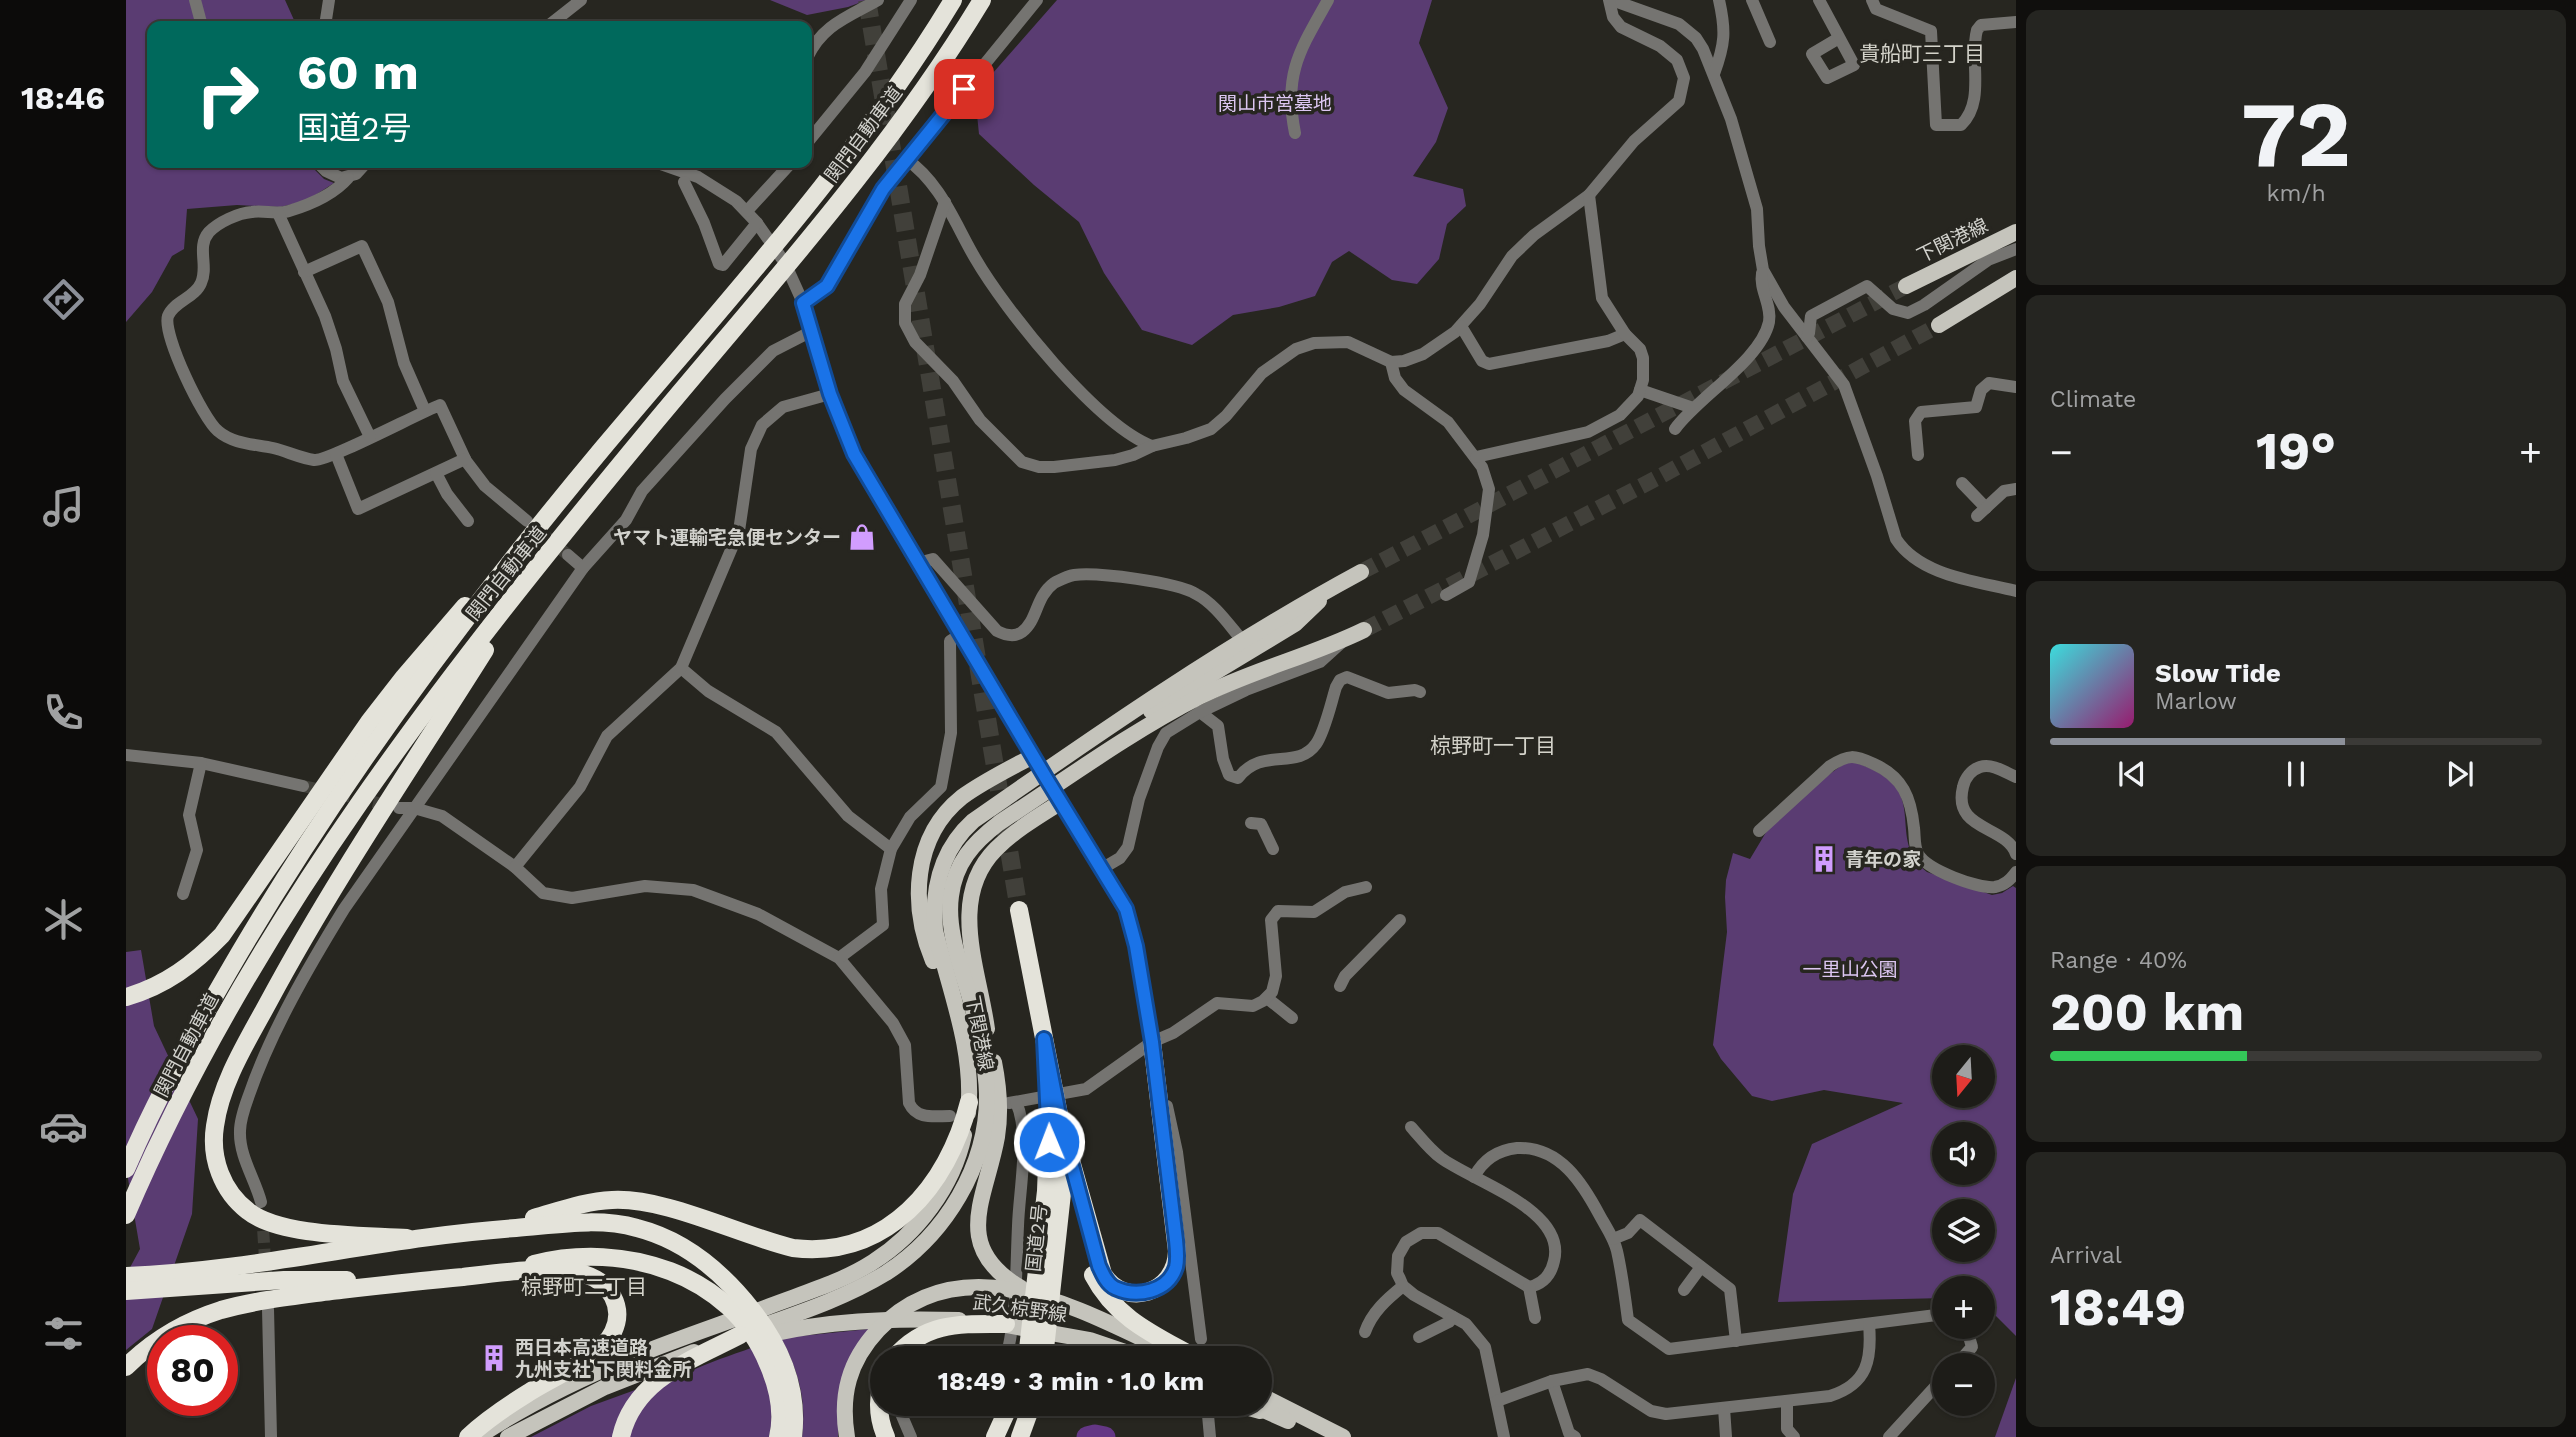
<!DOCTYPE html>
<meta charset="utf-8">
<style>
:root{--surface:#1d1c18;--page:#252521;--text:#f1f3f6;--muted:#a0a1a2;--line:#3b3a37;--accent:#8c9099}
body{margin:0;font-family:"Work Sans","Noto Sans JP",sans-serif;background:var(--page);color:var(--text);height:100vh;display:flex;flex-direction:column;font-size:26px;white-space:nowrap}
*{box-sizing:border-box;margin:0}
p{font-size:23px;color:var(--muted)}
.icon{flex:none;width:38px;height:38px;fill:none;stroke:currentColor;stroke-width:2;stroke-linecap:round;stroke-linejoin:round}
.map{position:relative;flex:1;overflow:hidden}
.side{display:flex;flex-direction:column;gap:10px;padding:10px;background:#100f0d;width:560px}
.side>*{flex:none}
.banner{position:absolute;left:21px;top:21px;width:665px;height:147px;border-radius:14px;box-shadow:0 2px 5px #0004,0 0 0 2px var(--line);background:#00695c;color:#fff;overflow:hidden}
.needle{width:46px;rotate:198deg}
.buttons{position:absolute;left:1806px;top:1045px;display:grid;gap:14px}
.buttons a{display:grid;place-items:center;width:63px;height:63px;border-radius:50%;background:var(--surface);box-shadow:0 2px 5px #0004,0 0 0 2px var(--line);font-size:35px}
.speed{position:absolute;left:21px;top:1325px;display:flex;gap:14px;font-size:35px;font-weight:700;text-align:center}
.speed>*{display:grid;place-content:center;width:91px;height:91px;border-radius:50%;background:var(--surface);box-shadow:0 2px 5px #0004,0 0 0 2px var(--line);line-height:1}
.speed .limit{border:10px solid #d22;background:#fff;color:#111}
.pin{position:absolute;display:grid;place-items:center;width:60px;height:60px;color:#fff;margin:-30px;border-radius:14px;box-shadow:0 4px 10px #0006}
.me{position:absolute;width:77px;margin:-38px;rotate:359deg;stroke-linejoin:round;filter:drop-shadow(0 0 5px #0008)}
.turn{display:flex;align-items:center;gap:24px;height:147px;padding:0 35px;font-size:32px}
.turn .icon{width:91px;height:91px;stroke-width:2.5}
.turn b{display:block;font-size:49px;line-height:60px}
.big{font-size:52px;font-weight:700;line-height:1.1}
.side .card{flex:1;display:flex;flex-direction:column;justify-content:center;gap:10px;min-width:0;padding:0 24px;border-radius:14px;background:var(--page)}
.side .dial{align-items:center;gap:0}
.dial b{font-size:91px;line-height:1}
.song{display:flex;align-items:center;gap:21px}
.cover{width:84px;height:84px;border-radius:10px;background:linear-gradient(135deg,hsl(180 70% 55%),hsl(320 70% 35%))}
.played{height:7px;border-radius:4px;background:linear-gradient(90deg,var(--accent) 60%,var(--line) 60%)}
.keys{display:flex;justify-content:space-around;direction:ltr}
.heat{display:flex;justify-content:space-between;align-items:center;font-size:38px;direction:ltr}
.charge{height:10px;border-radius:5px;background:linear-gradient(90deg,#34c759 40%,var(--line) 0)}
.trip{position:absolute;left:744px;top:1346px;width:402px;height:70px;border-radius:35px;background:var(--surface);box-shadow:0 2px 5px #0004,0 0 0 2px var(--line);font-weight:700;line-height:70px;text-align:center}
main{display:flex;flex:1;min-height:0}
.tabs{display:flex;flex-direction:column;width:126px;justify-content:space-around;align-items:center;background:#0c0b0a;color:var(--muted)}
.tabs .icon{width:49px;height:49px}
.tabs .active{color:var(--accent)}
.tabs b{font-size:32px;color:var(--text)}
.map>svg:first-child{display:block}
.green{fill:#5a3c72;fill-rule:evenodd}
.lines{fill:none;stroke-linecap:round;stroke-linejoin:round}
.river{stroke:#643785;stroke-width:21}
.minor-tunnel{stroke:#41403a;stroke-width:12;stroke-dasharray:12 6;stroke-linecap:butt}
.major-tunnel{stroke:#41403a;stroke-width:16;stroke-dasharray:16 8;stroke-linecap:butt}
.highway-tunnel{stroke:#41403a;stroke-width:18;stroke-dasharray:18 9;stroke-linecap:butt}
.minor{stroke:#757471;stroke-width:12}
.major{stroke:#c5c4bc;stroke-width:16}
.highway{stroke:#e4e3da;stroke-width:18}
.route-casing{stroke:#114b97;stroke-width:18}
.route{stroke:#1a73e8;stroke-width:12}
.labels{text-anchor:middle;stroke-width:7;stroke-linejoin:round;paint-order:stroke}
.park-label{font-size:19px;fill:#dcc6f1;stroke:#272620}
.street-label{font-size:19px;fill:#d2d2cd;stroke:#272620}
.poi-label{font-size:19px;font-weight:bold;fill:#d2d2cd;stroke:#272620;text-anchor:start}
.neighbourhood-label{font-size:21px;fill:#d4d3ca;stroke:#272620}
</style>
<main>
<nav class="tabs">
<b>18:46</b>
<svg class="icon active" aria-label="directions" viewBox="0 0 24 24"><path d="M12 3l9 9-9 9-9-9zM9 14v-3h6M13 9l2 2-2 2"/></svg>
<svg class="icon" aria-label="music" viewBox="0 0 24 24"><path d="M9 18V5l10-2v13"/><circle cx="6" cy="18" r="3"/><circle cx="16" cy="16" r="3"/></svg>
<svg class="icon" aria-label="phone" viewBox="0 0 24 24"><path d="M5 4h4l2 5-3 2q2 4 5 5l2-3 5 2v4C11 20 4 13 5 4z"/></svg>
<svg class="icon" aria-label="climate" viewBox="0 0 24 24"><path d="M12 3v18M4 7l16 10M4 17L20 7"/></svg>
<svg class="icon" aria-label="car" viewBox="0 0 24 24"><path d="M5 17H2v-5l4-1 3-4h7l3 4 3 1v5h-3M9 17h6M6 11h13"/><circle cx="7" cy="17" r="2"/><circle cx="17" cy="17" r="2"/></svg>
<svg class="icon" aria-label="filters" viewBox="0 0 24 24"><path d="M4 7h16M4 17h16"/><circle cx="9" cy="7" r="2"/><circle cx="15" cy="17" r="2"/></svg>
</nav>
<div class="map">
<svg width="1890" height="1437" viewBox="0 0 1890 1437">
<rect width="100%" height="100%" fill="#272620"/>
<g class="green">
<path d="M0,0H159L168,20L167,26H118L114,20L108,26H26V163H182L198,179L208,183L180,201L154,207L111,205L61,209L58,249L46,256L26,292L0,322Z"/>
<path d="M644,0H741L722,7L681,15Z"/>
<path d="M931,0H1306L1293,43L1322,108L1310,142L1287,176L1337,189L1340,206L1321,224L1313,259L1291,284L1266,280L1223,251L1206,262L1189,296L1153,307L1107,315L1066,345L1016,330L978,273L953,222L908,185L853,134L850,105L866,74Z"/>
<path d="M1729,762C1741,767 1753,771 1763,780C1793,806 1765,844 1801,872L1866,895L1876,893L1887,886L1890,888V1336L1857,1303V1288H1818V1298L1652,1302L1667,1194L1686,1144L1777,1103L1698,1090L1646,1101L1626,1096L1595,1059L1587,1045L1601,932L1599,897L1600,880L1607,853L1624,859L1642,829L1694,781L1719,763ZM1818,1057H1857V1096H1818ZM1818,1134H1857V1172H1818ZM1818,1211H1857V1250H1818Z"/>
<path d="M15,950L28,1026L72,1119L66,1214L26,1329L0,1350V1275L14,1249L0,1167V952Z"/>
<path d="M743,1329L712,1398V1437H676C681,1400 672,1370 655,1338Z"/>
<path d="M625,1348C644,1372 650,1408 643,1437H503C506,1430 508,1423 511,1417C531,1377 587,1362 625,1348Z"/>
<path d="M1890,1378V1437H1869Z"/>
<path d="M509,1390L510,1391L487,1437H405L465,1406Z"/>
</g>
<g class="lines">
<path class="river" d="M961,1437L969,1435L979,1437"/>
<g class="minor-tunnel">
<path d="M405,524L442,555"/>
<path d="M177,786L265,806"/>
<path d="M136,1213L141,1289"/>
<path d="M1081,1404L1082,1415"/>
</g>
<g class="major-tunnel">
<path d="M1235,572L1780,286"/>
<path d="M1238,630L1531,478L1813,325"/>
</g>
<path class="highway-tunnel" d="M741,0L893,910"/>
<g class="minor">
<path d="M69,0L76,26"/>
<path d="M1486,0L1553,24L1570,38L1577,49L1605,119L1622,178L1631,209L1633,246L1637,270L1658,307L1718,385L1751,476L1770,539C1794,576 1850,581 1890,591"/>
<path d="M1626,0L1644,42"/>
<path d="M1693,0L1728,65L1701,78L1686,54L1713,38"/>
<path d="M1746,0L1750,9L1805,31L1810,125H1835C1860,101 1843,60 1851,30L1855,25L1890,22"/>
<path d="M199,26L203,0"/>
<path d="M422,26L455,0"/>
<path d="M681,58C696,25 722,17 752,0"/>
<path d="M1588,74C1599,44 1600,31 1593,0"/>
<path d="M1169,133C1157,74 1174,50 1202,0"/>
<path d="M681,143L739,72L785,0"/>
<path d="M780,159C815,183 829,224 849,258C879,310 971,425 1026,446"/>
<path d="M192,163L200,171L215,178L230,174L240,163"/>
<path d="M532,163L572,177L610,201L631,223L659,263L683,316L704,394L728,454L920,778L1000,909L1010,946L1027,1048"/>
<path d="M222,178C208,194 183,205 163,211C151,215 138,210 126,212C112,213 93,222 83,232C70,247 83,266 75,283C69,298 48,301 42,316C36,334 77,419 92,431C107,444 128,444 147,448C160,451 174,458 188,460C201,462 293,413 314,405L340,461L359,486L401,521"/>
<path d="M558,182L578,223L593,264L597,265L631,223"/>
<path d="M819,202L794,275L779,304V323L789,342L827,381L854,420L896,462L913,467H928L989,460L1007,455L1026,446L1060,438L1085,429L1100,416L1136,373L1170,349L1188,343L1222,342L1265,362L1278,361L1297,354L1329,332L1354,304L1386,256L1408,235L1463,195L1508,141L1553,101L1558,78L1551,60L1534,46L1495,27L1487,17L1483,0"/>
<path d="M621,211L665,163"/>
<path d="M152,213L199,316L210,349L217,381L244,437"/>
<path d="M178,272L236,246L262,302L278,363L299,411"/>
<path d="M677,303L701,286L757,189L911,0"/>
<path d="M1335,326L1356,361L1363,364L1482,341L1499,334"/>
<path d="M1681,337L1683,333L1685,316L1741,286L1767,309L1782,313L1798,305L1862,260L1890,249"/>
<path d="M1265,362L1269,378L1278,390L1322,422L1356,467L1363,489L1357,535L1343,582L1320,595"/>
<path d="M1514,390L1567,408"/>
<path d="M1549,429C1572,397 1635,360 1643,322C1646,305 1633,290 1636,273"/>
<path d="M210,454L232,509L339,459"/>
<path d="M1792,455L1789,421L1795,412L1850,407L1855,390L1863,383L1890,387"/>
<path d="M1350,457L1462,432L1494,415L1512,396L1517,380V358L1514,349L1499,334L1476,298L1463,195"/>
<path d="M310,473L321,494L342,521"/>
<path d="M1836,483L1860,508"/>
<path d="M1851,516L1878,491L1890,489"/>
<path d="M442,555L457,568"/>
<path d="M792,563L807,559L871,631C879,635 888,638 896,632C912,620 909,597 928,583C934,580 941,576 948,575C971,572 1051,582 1070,594C1088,603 1103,625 1116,640"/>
<path d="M555,668L582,691L650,732L722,816L765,849"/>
<path d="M1074,712L1092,726L1097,759L1103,775L1112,778C1136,746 1171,771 1190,744C1199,731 1205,703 1210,687L1214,680L1221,677L1262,693L1289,690L1294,692"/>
<path d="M0,755L75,763L177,786"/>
<path d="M1890,777C1879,772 1866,763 1854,767C1845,770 1839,778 1837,787C1826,831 1880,825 1890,854"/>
<path d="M273,808H288L316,816L389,867L417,893L446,898L519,886L567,890L632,914L713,958L767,1023L779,1045L783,1103C791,1120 808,1116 824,1116"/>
<path d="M1125,823L1135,824L1147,849"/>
<path d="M1633,831L1704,766C1723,754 1728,755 1748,764C1777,777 1785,798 1788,828C1789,836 1788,847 1792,854C1801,870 1852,889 1869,887C1879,885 1884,880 1890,872"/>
<path d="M389,867L454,787L481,736L555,668L613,531L625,449L636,425L657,407L704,394"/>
<path d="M977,868L994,858L1002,847L1013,799L1032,747L1040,733L1074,712L1120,690L1194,662L1215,643"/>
<path d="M57,894L71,850L63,815L75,763"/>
<path d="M713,958L757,925L755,889L765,849L784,817L815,787L825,733L824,641L835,634"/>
<path d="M1214,986L1219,976L1274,920"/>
<path d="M1141,998L1166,1018"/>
<path d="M883,1103L960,1089L1026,1042L1047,1033L1091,1003L1127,1006L1137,1001L1146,992L1150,976L1145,920L1152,911L1188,912L1219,892L1240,887"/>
<path d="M1041,1106L1051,1152L1075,1339"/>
<path d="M1285,1127C1294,1137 1304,1150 1315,1158C1348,1182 1441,1210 1428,1261C1425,1275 1417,1284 1403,1287L1312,1233H1295L1280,1242L1272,1256L1271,1273L1274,1279L1277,1286L1288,1295L1340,1324L1359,1347L1378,1437"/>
<path d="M1348,1177C1357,1160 1372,1150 1391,1148C1434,1146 1457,1184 1474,1216C1480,1227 1488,1238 1491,1251C1496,1273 1499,1297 1502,1320L1543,1349L1818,1314"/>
<path d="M135,1202C129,1179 113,1156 114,1131C114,1119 119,1106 123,1095C145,1031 183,966 218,909L457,568L500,520L516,491L599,399L647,351L686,331"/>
<path d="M1487,1239L1502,1233L1514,1220L1604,1289L1610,1341"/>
<path d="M1403,1287L1409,1318"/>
<path d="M1558,1290L1575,1267"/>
<path d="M142,1309L145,1437"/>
<path d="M1239,1332C1246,1312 1261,1299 1277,1286"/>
<path d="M1293,1337L1323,1322L1327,1317"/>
<path d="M806,1358L833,1352L882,1350C891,1309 890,1267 892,1226C893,1190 905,1135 890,1102"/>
<path d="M1830,1365L1846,1347L1840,1326"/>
<path d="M1426,1381L1443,1433L1449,1437"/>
<path d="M1371,1401L1426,1381L1462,1374L1475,1379L1525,1411L1540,1414L1704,1396C1742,1384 1746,1359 1743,1324"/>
<path d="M1661,1401V1429L1668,1437"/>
<path d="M775,1404L776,1416L785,1437"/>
<path d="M1598,1408L1600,1437"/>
<path d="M1082,1415L1084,1437"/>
<path d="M1763,1437L1818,1377"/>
</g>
<g class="major">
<path d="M1780,286L1890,232"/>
<path d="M1813,325L1890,278"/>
<path d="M1025,711L1169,624L1193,601"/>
<path d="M807,961C784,906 786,837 836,797C858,781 883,769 907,756"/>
<path d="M861,1029C853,970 821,898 870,849C889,830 913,816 935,802"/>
<path d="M868,1062C873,1087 875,1112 871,1137C860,1199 824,1246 895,1288"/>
<path d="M842,1113C849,1051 823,989 809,930C806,888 815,850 847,821C973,733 1100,645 1235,572"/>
<path d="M869,1323L964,1340L1017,1358"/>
<path d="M628,1329C673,1313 719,1298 760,1273C819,1235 862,1166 861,1094C860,1064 853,1035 846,1005C837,971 820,932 825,896C829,863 847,843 873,823C939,780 1003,733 1073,697C1126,670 1185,656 1238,630"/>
<path d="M633,1337C697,1320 767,1318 833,1320"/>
<path d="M1134,1395L1217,1437"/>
<path d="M1108,1404L1134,1411"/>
<path d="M1124,1404L1162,1421"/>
<path d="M352,1437C401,1404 455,1378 509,1356C553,1338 599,1323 644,1306C678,1293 716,1282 747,1262C791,1234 827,1187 838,1135"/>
<path d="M382,1437L479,1387L568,1352"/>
<path d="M721,1437C714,1395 723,1361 752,1330C836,1242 953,1309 1042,1351"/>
</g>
<g class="highway">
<path d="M893,910L935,1125L938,1175L918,1358"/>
<path d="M0,997C39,986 68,964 96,935L243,722L278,677L339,606"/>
<path d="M935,1125L977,1274C999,1309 1050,1294 1051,1251L1026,1042"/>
<path d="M0,1169C32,1094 73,1022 114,952C219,774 344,607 476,449C597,305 730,161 827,0"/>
<path d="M0,1215C125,922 324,670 526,426C640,289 763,154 856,0"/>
<path d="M408,1218C433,1211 459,1201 486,1200C539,1197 613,1235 667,1248C761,1259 822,1186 843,1102"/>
<path d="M281,1238C239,1235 154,1237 122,1211C96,1191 84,1158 89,1126C95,1082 122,1040 143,1001C208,880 286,766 359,650"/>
<path d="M408,1264C497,1241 605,1273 642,1364C652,1387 658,1412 652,1437"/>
<path d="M967,1275C990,1319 1029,1335 1070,1358"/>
<path d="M0,1276C131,1271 259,1237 390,1228C429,1225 472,1217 511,1228C558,1240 597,1273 626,1310C655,1347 673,1389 667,1437"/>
<path d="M0,1291L158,1280H221"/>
<path d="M768,1358C800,1321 835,1324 880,1324"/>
<path d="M901,1358L920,1191L923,1111"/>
<path d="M0,1367C26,1341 60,1321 95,1310C131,1300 168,1296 205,1291C249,1286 292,1281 337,1277C370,1273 426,1265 458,1274C484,1282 499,1307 487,1332C475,1358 426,1377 402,1393C381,1406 360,1420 342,1437"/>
<path d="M756,1382C751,1401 752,1419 760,1437"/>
<path d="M495,1437C508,1379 566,1360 614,1335"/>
<path d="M869,1437L884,1404"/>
<path d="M894,1437L906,1404"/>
</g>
</g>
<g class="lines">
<defs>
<path id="route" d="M838,89L757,189L701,286L677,303L704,394L728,454L920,778L1000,909L1010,946L1026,1042L1050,1240C1051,1249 1052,1259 1050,1267C1042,1292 1011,1298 989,1288C981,1284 977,1275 973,1266L935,1125L918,1039L923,1142"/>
</defs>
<use href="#route" class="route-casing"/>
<use href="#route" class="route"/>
</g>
<defs>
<symbol id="shop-bare" viewBox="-9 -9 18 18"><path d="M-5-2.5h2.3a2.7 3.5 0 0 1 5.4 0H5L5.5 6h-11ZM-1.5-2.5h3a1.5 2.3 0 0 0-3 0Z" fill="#d19dfe" stroke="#272620" stroke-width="2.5" paint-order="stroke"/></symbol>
<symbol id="building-bare" viewBox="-9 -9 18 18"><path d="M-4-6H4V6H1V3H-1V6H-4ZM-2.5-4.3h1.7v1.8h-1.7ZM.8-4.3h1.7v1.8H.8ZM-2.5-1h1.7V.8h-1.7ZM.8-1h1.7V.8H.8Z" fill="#d19dfe" stroke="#272620" stroke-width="2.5" paint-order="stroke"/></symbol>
</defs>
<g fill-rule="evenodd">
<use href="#shop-bare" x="717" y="518" width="38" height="38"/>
<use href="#building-bare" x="1679" y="840" width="38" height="38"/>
<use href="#building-bare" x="349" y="1339" width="38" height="38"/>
</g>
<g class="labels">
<g class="park-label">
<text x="1149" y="110">関山市営墓地</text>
<text x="1724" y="976">一里山公園</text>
</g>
<g class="street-label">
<text transform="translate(737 134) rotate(-53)" y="7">関門自動車道</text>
<text transform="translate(1826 240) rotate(-26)" y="7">下関港線</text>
<text transform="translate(380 573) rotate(-51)" y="7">関門自動車道</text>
<text transform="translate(854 1033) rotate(79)" y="7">下関港線</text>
<text transform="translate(60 1045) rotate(-62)" y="7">関門自動車道</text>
<text transform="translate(910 1238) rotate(-84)" y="7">国道2号</text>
<text transform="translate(894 1308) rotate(8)" y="7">武久椋野線</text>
</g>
<g class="poi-label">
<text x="715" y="544" text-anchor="end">ヤマト運輸宅急便センター</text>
<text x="1719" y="866">青年の家</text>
<text x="389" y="1354">西日本高速道路<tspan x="389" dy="22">九州支社 下関料金所</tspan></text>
</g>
<g class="neighbourhood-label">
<text x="1796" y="61">貴船町三丁目</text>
<text x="1367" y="753">椋野町一丁目</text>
<text x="458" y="1294">椋野町二丁目</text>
</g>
</g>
</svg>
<div class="buttons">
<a><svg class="needle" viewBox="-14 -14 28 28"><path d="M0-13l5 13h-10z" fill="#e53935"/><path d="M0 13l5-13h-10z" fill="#a0a1a2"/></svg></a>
<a><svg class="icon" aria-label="sound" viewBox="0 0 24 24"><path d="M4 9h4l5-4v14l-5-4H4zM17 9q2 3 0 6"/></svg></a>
<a><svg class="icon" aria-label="layers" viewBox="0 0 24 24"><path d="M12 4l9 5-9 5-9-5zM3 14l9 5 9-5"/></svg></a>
<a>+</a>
<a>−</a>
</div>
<div class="speed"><div class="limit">80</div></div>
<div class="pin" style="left:838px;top:89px;background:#d93025"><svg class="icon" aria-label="arrive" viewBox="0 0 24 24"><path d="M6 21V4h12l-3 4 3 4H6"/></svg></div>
<svg class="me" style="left:923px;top:1142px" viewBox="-20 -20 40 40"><circle r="17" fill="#1a73e8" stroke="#fff" stroke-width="3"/><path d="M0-11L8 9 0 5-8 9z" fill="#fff"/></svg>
<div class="trip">18:49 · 3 min · 1.0 km</div>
<div class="banner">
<div class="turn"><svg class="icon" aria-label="right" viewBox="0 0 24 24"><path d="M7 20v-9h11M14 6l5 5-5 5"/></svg><div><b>60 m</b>国道2号</div></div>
</div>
</div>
<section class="side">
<div class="card dial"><b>72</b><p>km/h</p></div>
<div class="card"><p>Climate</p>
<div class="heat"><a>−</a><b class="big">19°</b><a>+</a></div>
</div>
<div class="card">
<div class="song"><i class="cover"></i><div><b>Slow Tide</b><p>Marlow</p></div></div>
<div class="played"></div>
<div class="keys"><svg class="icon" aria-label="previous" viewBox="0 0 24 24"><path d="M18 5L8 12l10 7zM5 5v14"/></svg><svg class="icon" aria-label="pause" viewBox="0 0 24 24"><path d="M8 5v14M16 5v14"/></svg><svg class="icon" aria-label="next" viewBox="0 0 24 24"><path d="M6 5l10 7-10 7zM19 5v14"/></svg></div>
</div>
<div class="card"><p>Range · 40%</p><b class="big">200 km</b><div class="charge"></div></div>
<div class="card"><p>Arrival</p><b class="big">18:49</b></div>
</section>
</main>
